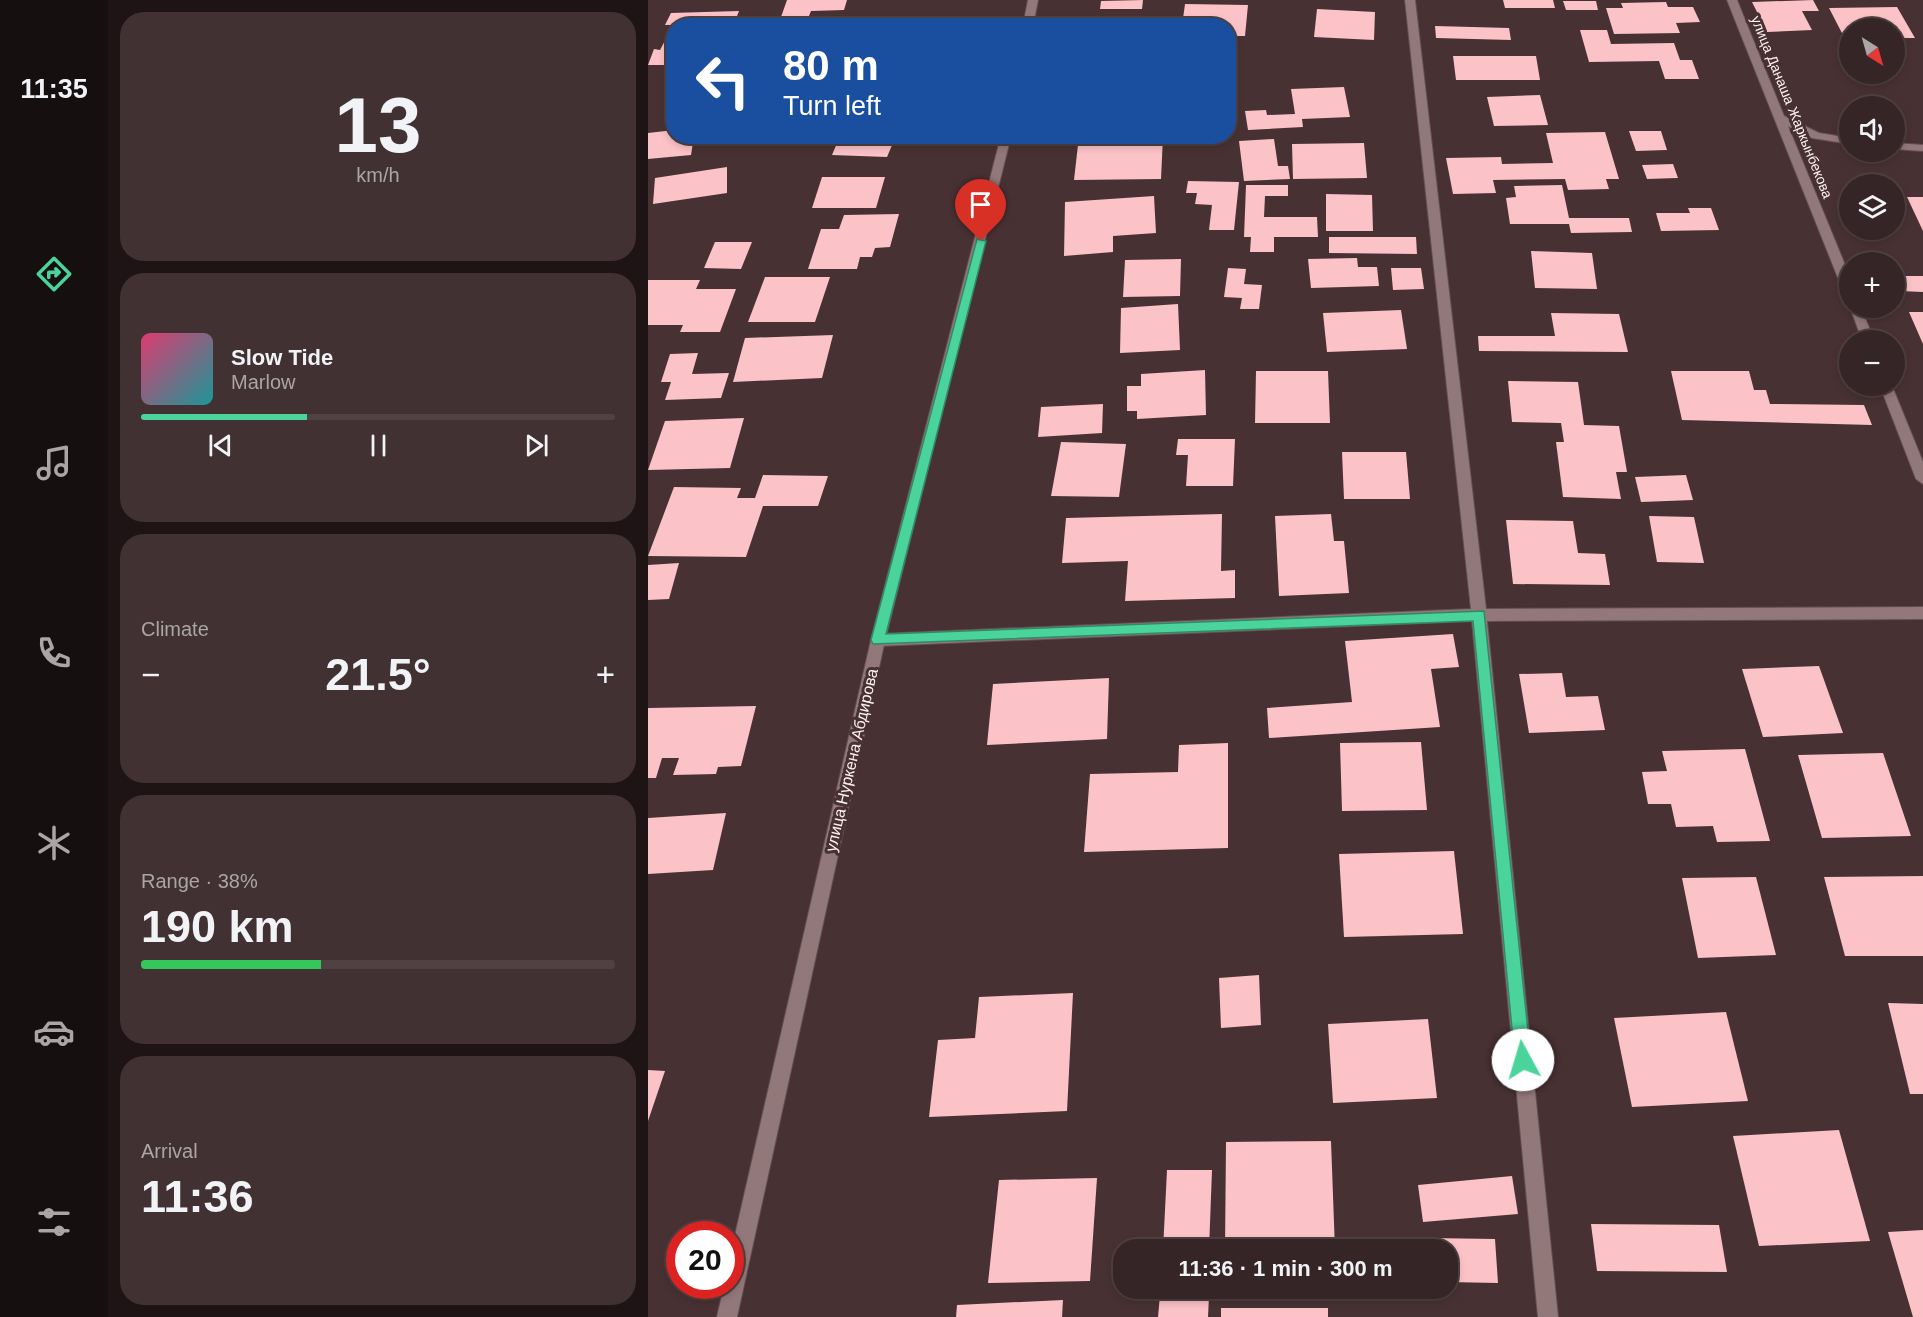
<!DOCTYPE html>
<meta charset="utf-8">
<style>
:root{--surface:#362526;--page:#413132;--text:#f1f3f6;--muted:#aaa5a7;--line:#504243;--accent:#4ad49c}
body{margin:0;font-family:Arial,sans-serif;background:var(--page);color:var(--text);height:100vh;display:flex;flex-direction:column;font-size:22px;white-space:nowrap}
*{box-sizing:border-box;margin:0}
p{font-size:20px;color:var(--muted)}
.icon{flex:none;width:33px;height:33px;fill:none;stroke:currentColor;stroke-width:2;stroke-linecap:round;stroke-linejoin:round}
.map{position:relative;flex:1;overflow:hidden}
.panel{display:flex;flex-direction:column;gap:12px;padding:12px;background:#1e1415;width:540px}
.panel>*{flex:none}
.top-card{position:absolute;left:18px;top:18px;width:570px;height:126px;border-radius:24px;box-shadow:0 3px 9px #0003,0 0 0 2px var(--line);background:#1a4fa0;color:#fff;overflow:hidden}
.needle{width:39px;rotate:143deg}
.controls{position:absolute;left:1191px;top:18px;display:grid;gap:12px}
.controls a{display:grid;place-items:center;width:66px;height:66px;border-radius:50%;background:var(--surface);box-shadow:0 3px 9px #0003,0 0 0 2px var(--line);font-size:30px}
.speed{position:absolute;left:18px;top:1221px;display:flex;gap:12px;font-size:30px;font-weight:700;text-align:center}
.speed>*{display:grid;place-content:center;width:78px;height:78px;border-radius:50%;background:var(--surface);box-shadow:0 3px 9px #0003,0 0 0 2px var(--line);line-height:1}
.speed .limit{border:9px solid #d22;background:#fff;color:#111}
.pin{position:absolute;display:grid;place-items:center;width:51px;height:51px;color:#fff;margin:-62px -26px;border-radius:50% 50% 50% 0;rotate:-45deg;box-shadow:0 0 6px #0007}
.pin .icon{rotate:45deg}
.me{position:absolute;width:66px;margin:-33px;rotate:354deg;stroke-linejoin:round;filter:drop-shadow(0 0 4px #0008)}
.turn{display:flex;align-items:center;gap:21px;height:126px;padding:0 18px;font-size:27px}
.turn .icon{width:78px;height:78px;stroke-width:2.5}
.turn b{display:block;font-size:42px;line-height:51px}
.big{font-size:45px;font-weight:700;line-height:1.1}
.panel .widget{flex:1;display:flex;flex-direction:column;justify-content:center;gap:9px;min-width:0;padding:0 21px;border-radius:24px;background:var(--page)}
.panel .dial{align-items:center;gap:0}
.dial b{font-size:78px;line-height:1}
.song{display:flex;align-items:center;gap:18px}
.cover{width:72px;height:72px;border-radius:9px;background:linear-gradient(135deg,hsl(340 70% 55%),hsl(180 70% 35%))}
.played{height:6px;border-radius:3px;background:linear-gradient(90deg,var(--accent) 35%,var(--line) 35%)}
.keys{display:flex;justify-content:space-around;direction:ltr}
.heat{display:flex;justify-content:space-between;align-items:center;font-size:33px;direction:ltr}
.charge{height:9px;border-radius:4px;background:linear-gradient(90deg,#34c759 38%,var(--line) 0)}
.trip{position:absolute;left:465px;top:1239px;width:345px;height:60px;border-radius:24px;background:var(--surface);box-shadow:0 3px 9px #0003,0 0 0 2px var(--line);font-weight:700;line-height:60px;text-align:center}
main{display:flex;flex:1;min-height:0}
.dock{display:flex;flex-direction:column;width:108px;justify-content:space-around;align-items:center;background:#160f0f;color:var(--muted)}
.dock .icon{width:42px;height:42px}
.dock .selected{color:var(--accent)}
.dock b{font-size:27px;color:var(--text)}
.map>svg:first-child{display:block}
.building{fill:#fbc2c7}
.lines{fill:none;stroke-linecap:round;stroke-linejoin:round}
.service-casing{stroke:#635053;stroke-width:2}
.minor-casing{stroke:#635053;stroke-width:2}
.service{fill:#93787a;fill-rule:evenodd}
.minor{fill:#93787a;fill-rule:evenodd}
.route{fill:#4ad49c;stroke:#308a65;stroke-width:1.5}
.labels{text-anchor:middle;stroke-width:6;stroke-linejoin:round;paint-order:stroke}
.far-street-label{font-size:14px;fill:#fef1f2;stroke:#483133}
.street-label{font-size:16px;fill:#fef1f2;stroke:#483133}
</style>
<main>
<nav class="dock">
<b>11:35</b>
<svg class="icon selected" aria-label="directions" viewBox="0 0 24 24"><path d="M12 3l9 9-9 9-9-9zM9 14v-3h6M13 9l2 2-2 2"/></svg>
<svg class="icon" aria-label="music" viewBox="0 0 24 24"><path d="M9 18V5l10-2v13"/><circle cx="6" cy="18" r="3"/><circle cx="16" cy="16" r="3"/></svg>
<svg class="icon" aria-label="phone" viewBox="0 0 24 24"><path d="M5 4h4l2 5-3 2q2 4 5 5l2-3 5 2v4C11 20 4 13 5 4z"/></svg>
<svg class="icon" aria-label="climate" viewBox="0 0 24 24"><path d="M12 3v18M4 7l16 10M4 17L20 7"/></svg>
<svg class="icon" aria-label="car" viewBox="0 0 24 24"><path d="M5 17H2v-5l4-1 3-4h7l3 4 3 1v5h-3M9 17h6M6 11h13"/><circle cx="7" cy="17" r="2"/><circle cx="17" cy="17" r="2"/></svg>
<svg class="icon" aria-label="filters" viewBox="0 0 24 24"><path d="M4 7h16M4 17h16"/><circle cx="9" cy="7" r="2"/><circle cx="15" cy="17" r="2"/></svg>
</nav>
<section class="panel">
<div class="widget dial"><b>13</b><p>km/h</p></div>
<div class="widget">
<div class="song"><i class="cover"></i><div><b>Slow Tide</b><p>Marlow</p></div></div>
<div class="played"></div>
<div class="keys"><svg class="icon" aria-label="previous" viewBox="0 0 24 24"><path d="M18 5L8 12l10 7zM5 5v14"/></svg><svg class="icon" aria-label="pause" viewBox="0 0 24 24"><path d="M8 5v14M16 5v14"/></svg><svg class="icon" aria-label="next" viewBox="0 0 24 24"><path d="M6 5l10 7-10 7zM19 5v14"/></svg></div>
</div>
<div class="widget"><p>Climate</p>
<div class="heat"><a>−</a><b class="big">21.5°</b><a>+</a></div>
</div>
<div class="widget"><p>Range · 38%</p><b class="big">190 km</b><div class="charge"></div></div>
<div class="widget"><p>Arrival</p><b class="big">11:36</b></div>
</section>
<div class="map">
<svg width="1275" height="1317" viewBox="0 0 1275 1317">
<rect width="100%" height="100%" fill="#483133"/>
<g class="building">
<path d="M139,0H199L196,10L163,11L161,16L133,17Z"/>
<path d="M495,0L494,9H452L453,1Z"/>
<path d="M855,0H905L907,8H857Z"/>
<path d="M1165,0L1171,11H1154L1164,30L1119,32L1104,2Z"/>
<path d="M915,1H948L950,10H918Z"/>
<path d="M1018,2L1020,7H1045L1052,22L1028,23L1032,33L966,34L958,8H975L973,3Z"/>
<path d="M537,4L600,5L597,36H580V26H534Z"/>
<path d="M1249,7L1267,38H1246V28H1202V39H1197L1181,8Z"/>
<path d="M669,9L727,12L726,40L666,37Z"/>
<path d="M91,11L86,24L17,25L23,13Z"/>
<path d="M787,26L861,28L863,40L788,38Z"/>
<path d="M23,29H26V65H0L6,49L12,50Z"/>
<path d="M932,30H959L963,44L1026,43L1032,60H1044L1051,79H1017L1011,61L941,62Z"/>
<path d="M805,56H888L892,80H808Z"/>
<path d="M696,87L702,117L654,119L655,127L600,130L597,111L618,110L619,115L647,114L643,89Z"/>
<path d="M892,95L900,125L846,126L839,97Z"/>
<path d="M26,130V136H46L43,155L0,159V133Z"/>
<path d="M981,131H1013L1019,150L988,151Z"/>
<path d="M957,132L971,179H958L961,189L920,190L917,179L845,180L848,193L805,194L798,158L853,157L854,164L905,163L898,133Z"/>
<path d="M192,136H248L239,157L184,155Z"/>
<path d="M431,136H515L513,179L426,180Z"/>
<path d="M626,139L630,166H640L642,179L596,181L591,141Z"/>
<path d="M716,143L719,178L645,179L644,144Z"/>
<path d="M1025,164L1030,178L999,179L994,165Z"/>
<path d="M79,167V193L5,204L7,178Z"/>
<path d="M174,177H237L228,208H164Z"/>
<path d="M540,181L591,182L586,230H561L564,205L547,204L549,193H538Z"/>
<path d="M598,185H640V196H617L616,217H669L670,237H626V252H602L603,237H596Z"/>
<path d="M914,185L921,218H981L984,232L923,233L921,224H862L858,198L868,197L866,186Z"/>
<path d="M678,194L724,195L725,231H678Z"/>
<path d="M506,196L508,233L465,236V252L416,256L417,202Z"/>
<path d="M1259,197H1275V231Z"/>
<path d="M1040,208H1063L1071,230L1013,231L1008,213H1042Z"/>
<path d="M251,214L242,247L227,248L224,257H212L209,269H160L173,229H191L196,215Z"/>
<path d="M681,237H768L769,254L681,253Z"/>
<path d="M67,242H104L93,269L56,268Z"/>
<path d="M883,251L944,253L949,289L887,288Z"/>
<path d="M709,258L710,267H729L731,286L663,288L660,259Z"/>
<path d="M533,259L532,296L475,297L477,260Z"/>
<path d="M580,268L598,269L596,284L614,285L611,309H592L594,298L576,297Z"/>
<path d="M743,268H773L776,289L745,290Z"/>
<path d="M1246,276H1275V292L1252,291Z"/>
<path d="M117,277H182L167,322H100Z"/>
<path d="M0,280H52L48,289H88L72,332H32L35,325H0Z"/>
<path d="M530,304L532,350L472,353L473,308Z"/>
<path d="M753,310L759,349L679,352L675,313Z"/>
<path d="M1261,312H1275V344Z"/>
<path d="M903,313L971,314L980,352L831,351L830,336H907Z"/>
<path d="M185,335L174,378L85,382L97,338Z"/>
<path d="M50,353L44,374L81,373L73,398L17,400L23,382H13L22,354Z"/>
<path d="M557,370L558,415L489,419V411H479V386H493V374Z"/>
<path d="M608,371H680L682,423H607Z"/>
<path d="M1023,371H1101L1106,390H1118L1122,404L1216,405L1224,425L1034,420Z"/>
<path d="M860,381L930,382L936,425L971,426L979,472H968L973,499L915,497L908,442H916L913,423L864,422Z"/>
<path d="M455,404L454,433L390,437L393,407Z"/>
<path d="M96,418L82,468L0,470L17,421Z"/>
<path d="M530,439H587L585,486H538L540,455H528Z"/>
<path d="M413,442L478,444L471,497L403,496Z"/>
<path d="M694,452H758L762,499H696Z"/>
<path d="M115,475L180,476L170,506H115L98,557L0,556L26,487L93,488L89,498H107Z"/>
<path d="M1038,475L1045,500L993,502L987,477Z"/>
<path d="M574,514L573,571L587,570V598L477,601L480,561L414,563L418,518Z"/>
<path d="M683,514L686,541H696L701,593L631,596L627,516Z"/>
<path d="M1001,516L1046,517L1056,563L1009,562Z"/>
<path d="M858,520L925,521L930,553L957,554L962,585L865,584Z"/>
<path d="M31,563L21,599L0,600V565Z"/>
<path d="M805,634L811,667L783,669L792,727L621,738L619,708L704,702L697,641Z"/>
<path d="M1171,666L1195,733L1115,737L1094,669Z"/>
<path d="M914,673L918,697L950,696L957,730L881,733L871,674Z"/>
<path d="M461,678L459,739L339,745L345,684Z"/>
<path d="M108,706L93,766L70,767L68,774L25,775L31,758H14L8,778H0V708Z"/>
<path d="M773,742L779,810L694,811L692,743Z"/>
<path d="M580,743V848L436,852L442,774L530,772L531,745Z"/>
<path d="M1097,749L1122,841L1069,842L1065,826L1028,827L1023,804H1000L994,772L1019,771L1014,751Z"/>
<path d="M1235,753L1263,836L1174,838L1150,755Z"/>
<path d="M78,813L65,870L0,874V818Z"/>
<path d="M806,851L815,934L696,937L691,854Z"/>
<path d="M1275,876V956H1197L1176,877Z"/>
<path d="M1108,877L1128,955L1050,958L1034,878Z"/>
<path d="M611,975L613,1025L573,1028L571,978Z"/>
<path d="M425,993L419,1111L281,1117L290,1040L327,1038L331,997Z"/>
<path d="M1240,1003L1275,1004V1094H1262Z"/>
<path d="M1078,1012L1100,1101L984,1107L966,1018Z"/>
<path d="M780,1019L789,1098L685,1103L680,1024Z"/>
<path d="M0,1070L17,1071L0,1121Z"/>
<path d="M1191,1130L1222,1241L1111,1246L1085,1136Z"/>
<path d="M683,1141L687,1250H577L578,1142Z"/>
<path d="M519,1170H564L561,1250H515Z"/>
<path d="M864,1176L870,1214L775,1222L770,1185Z"/>
<path d="M449,1178L442,1281L340,1283L351,1180Z"/>
<path d="M943,1224L1071,1225L1079,1272L949,1271Z"/>
<path d="M1275,1230V1317H1265L1240,1232Z"/>
<path d="M716,1237L847,1239L850,1283L800,1282V1250H716Z"/>
<path d="M512,1295L561,1296L560,1317H510Z"/>
<path d="M415,1300L414,1317H308L309,1305Z"/>
<rect x="573" y="1308" width="107" height="9"/>
</g>
<g class="lines">
<defs>
<g id="service">
<path d="M757,0H767L838,609L1275,607V619L839,621L910,1317H890L824,621L230,646L225,644L223,640L225,636L230,634L823,609Z"/>
<path d="M1079,0H1089L1136,116L1171,133L1202,138V144L1164,138L1140,126L1202,277V297L1196,293Z"/>
<path d="M1246,143L1275,145V151L1246,149Z"/>
<path d="M1202,307L1213,308L1226,340H1214Z"/>
<path d="M1232,386H1244L1275,462V484L1268,479Z"/>
</g>
<g id="minor">
<path d="M380,0H390L385,26H375Z"/>
<path d="M353,136H363L237,640L89,1317H69L76,1286H82V1257L223,640Z"/>
</g>
</defs>
<use href="#service" class="service-casing"/>
<use href="#minor" class="minor-casing"/>
<use href="#service" class="service"/>
<use href="#minor" class="minor"/>
</g>
<path class="route" d="M329,239L338,241L238,634L836,611L883,1060L881,1066L875,1068L869,1066L867,1060L825,621L225,644L223,640Z"/>
<g class="labels">
<g class="far-street-label">
<text transform="translate(1144 107) rotate(68)" y="5">улица Данаша Жаркынбекова</text>
</g>
<g class="street-label">
<text transform="translate(203 760) rotate(-77)" y="6">улица Нуркена Абдирова</text>
</g>
</g>
</svg>
<div class="controls">
<a><svg class="needle" viewBox="-14 -14 28 28"><path d="M0-13l5 13h-10z" fill="#e53935"/><path d="M0 13l5-13h-10z" fill="#aaa5a7"/></svg></a>
<a><svg class="icon" aria-label="sound" viewBox="0 0 24 24"><path d="M4 9h4l5-4v14l-5-4H4zM17 9q2 3 0 6"/></svg></a>
<a><svg class="icon" aria-label="layers" viewBox="0 0 24 24"><path d="M12 4l9 5-9 5-9-5zM3 14l9 5 9-5"/></svg></a>
<a>+</a>
<a>−</a>
</div>
<div class="speed"><div class="limit">20</div></div>
<div class="pin" style="left:333px;top:241px;background:#d93025"><svg class="icon" aria-label="arrive" viewBox="0 0 24 24"><path d="M6 21V4h12l-3 4 3 4H6"/></svg></div>
<svg class="me" style="left:875px;top:1060px" viewBox="-20 -20 40 40"><circle r="19" fill="#fff"/><path d="M0-13L10 11 0 6-10 11z" fill="#4ad49c"/></svg>
<div class="trip">11:36 · 1 min · 300 m</div>
<div class="top-card">
<div class="turn"><svg class="icon" aria-label="left" viewBox="0 0 24 24"><path d="M17 20v-9H6M10 6l-5 5 5 5"/></svg><div><b>80 m</b>Turn left</div></div>
</div>
</div>
</main>
